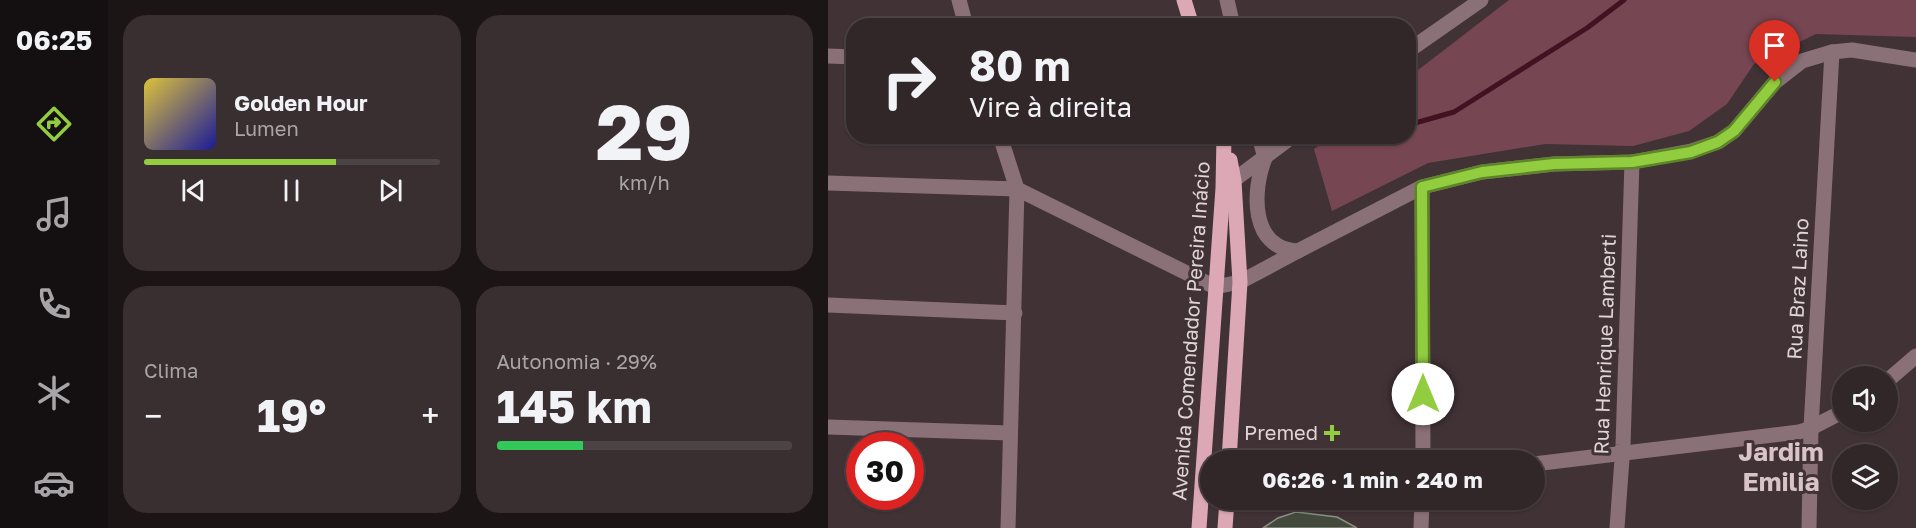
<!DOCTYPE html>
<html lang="pt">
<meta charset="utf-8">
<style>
:root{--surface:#312628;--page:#392e30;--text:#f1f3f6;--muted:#a8a5a8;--line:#4c4345;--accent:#91cd3f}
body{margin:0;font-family:"Golos Text",sans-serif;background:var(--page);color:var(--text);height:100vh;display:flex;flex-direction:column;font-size:22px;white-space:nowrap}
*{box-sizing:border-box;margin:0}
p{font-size:20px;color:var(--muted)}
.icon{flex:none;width:33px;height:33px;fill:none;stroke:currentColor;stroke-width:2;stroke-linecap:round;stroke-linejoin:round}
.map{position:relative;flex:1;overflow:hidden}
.sheet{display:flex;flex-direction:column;gap:15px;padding:15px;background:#1b1516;width:720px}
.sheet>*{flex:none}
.banner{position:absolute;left:18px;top:18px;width:570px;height:126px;border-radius:24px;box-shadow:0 2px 4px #0004,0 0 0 2px var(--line);background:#312628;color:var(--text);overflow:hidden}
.buttons{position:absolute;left:1004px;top:366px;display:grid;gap:12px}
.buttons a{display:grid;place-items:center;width:66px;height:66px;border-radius:50%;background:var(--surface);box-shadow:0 2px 4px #0004,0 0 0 2px var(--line);font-size:30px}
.speed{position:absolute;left:18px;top:432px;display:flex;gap:12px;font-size:30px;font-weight:700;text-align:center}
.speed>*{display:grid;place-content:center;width:78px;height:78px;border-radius:50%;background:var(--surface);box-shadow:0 2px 4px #0004,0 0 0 2px var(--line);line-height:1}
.speed .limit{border:9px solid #d22;background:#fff;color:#111}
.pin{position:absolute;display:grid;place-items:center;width:51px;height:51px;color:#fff;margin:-62px -26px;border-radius:50% 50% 50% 0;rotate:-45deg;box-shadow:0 0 6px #0007}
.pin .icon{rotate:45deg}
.me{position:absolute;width:66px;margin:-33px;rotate:0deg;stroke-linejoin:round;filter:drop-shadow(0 0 4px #0008)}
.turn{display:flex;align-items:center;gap:21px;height:126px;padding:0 24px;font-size:27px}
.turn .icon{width:78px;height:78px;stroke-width:2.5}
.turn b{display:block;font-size:42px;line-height:51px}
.big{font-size:45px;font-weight:700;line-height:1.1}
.sheet .tile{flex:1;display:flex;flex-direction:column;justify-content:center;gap:9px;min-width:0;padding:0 21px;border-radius:24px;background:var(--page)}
.sheet .dial{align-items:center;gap:0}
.dial b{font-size:78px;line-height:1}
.song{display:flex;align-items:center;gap:18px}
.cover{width:72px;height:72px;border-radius:9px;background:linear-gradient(135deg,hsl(50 70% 55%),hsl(240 70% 35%))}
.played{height:6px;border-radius:3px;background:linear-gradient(90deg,var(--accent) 65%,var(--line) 65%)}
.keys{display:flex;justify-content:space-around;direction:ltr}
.heat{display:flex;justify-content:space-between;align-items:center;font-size:33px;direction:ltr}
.charge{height:9px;border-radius:4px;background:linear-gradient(90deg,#34c759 29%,var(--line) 0)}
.sheet .tiles{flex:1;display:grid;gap:15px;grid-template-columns:repeat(2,1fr)}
.trip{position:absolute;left:372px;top:450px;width:345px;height:60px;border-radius:30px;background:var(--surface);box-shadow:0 2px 4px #0004,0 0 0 2px var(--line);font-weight:700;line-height:60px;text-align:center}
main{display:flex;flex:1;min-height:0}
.menu{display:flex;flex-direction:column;width:108px;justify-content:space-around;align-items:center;background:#140f10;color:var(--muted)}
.menu .icon{width:42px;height:42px}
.menu .current{color:var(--accent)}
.menu b{font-size:27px;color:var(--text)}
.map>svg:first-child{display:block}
.green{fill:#774653}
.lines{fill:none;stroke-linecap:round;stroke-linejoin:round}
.stream{stroke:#411222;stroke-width:5}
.building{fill:#434a3d;stroke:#8a9183;stroke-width:1.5}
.minor{stroke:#8a7177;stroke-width:15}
.major{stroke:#dda8b5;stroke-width:15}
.route-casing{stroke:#5e8529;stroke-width:15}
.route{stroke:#91cd3f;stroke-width:10}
.poi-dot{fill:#91cd3f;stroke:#413236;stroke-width:2}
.labels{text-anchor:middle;stroke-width:6;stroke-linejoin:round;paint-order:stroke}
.street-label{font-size:20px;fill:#dfd5d7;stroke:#413236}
.poi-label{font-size:20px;fill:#dfd5d7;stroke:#413236;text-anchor:end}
.district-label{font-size:26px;font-weight:bold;fill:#d7c3c8;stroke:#413236}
</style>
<main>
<nav class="menu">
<b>06:25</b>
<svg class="icon current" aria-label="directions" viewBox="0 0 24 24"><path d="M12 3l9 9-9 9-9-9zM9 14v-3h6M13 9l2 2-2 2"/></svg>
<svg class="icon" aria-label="music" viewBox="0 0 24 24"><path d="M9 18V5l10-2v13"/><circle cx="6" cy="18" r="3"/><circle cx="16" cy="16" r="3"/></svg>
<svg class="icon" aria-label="phone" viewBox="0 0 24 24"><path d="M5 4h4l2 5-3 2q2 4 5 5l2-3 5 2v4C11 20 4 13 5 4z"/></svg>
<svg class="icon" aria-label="climate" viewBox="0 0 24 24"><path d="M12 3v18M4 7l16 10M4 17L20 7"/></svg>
<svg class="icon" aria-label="car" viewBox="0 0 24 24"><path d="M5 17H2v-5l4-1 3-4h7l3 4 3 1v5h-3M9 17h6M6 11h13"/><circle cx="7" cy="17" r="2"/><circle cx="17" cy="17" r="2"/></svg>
</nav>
<section class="sheet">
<div class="tiles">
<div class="tile">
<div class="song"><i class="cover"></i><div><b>Golden Hour</b><p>Lumen</p></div></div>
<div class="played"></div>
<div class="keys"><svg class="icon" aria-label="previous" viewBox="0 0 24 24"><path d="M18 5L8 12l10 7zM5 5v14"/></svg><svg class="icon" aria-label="pause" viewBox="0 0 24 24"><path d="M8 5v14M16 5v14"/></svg><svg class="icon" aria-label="next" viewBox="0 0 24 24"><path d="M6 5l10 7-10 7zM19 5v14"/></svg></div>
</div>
<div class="tile dial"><b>29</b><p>km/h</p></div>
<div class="tile"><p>Clima</p>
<div class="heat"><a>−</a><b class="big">19°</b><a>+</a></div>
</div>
<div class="tile"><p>Autonomia · 29%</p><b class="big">145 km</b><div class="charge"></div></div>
</div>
</section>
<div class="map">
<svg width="1088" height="528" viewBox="0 0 1088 528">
<rect width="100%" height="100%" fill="#413236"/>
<path class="green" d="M681,0H1088V37L988,34L926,64L899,104L861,131L805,146L717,144L600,163L504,211L486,149L502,137L580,136L581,77Z"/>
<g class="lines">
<g class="stream">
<path d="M580,125L626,112L759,28L796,0"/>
<path d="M533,138L540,136"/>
</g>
</g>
<path class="building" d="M468,512L509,517L529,528H435L450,518Z"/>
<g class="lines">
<g class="minor">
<path d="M131,0L138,26"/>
<path d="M399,0L405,26"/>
<path d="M580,51L653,0"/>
<path d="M0,56L26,57"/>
<path d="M172,136L189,189L180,528"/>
<path d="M431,136L437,158"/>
<path d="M437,158C424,191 422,249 470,251L594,187L654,172L726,164L804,162L863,151L890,142L906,131L947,82L974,61L1004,52L1024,50L1088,60"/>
<path d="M0,183L189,189L387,287L412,282L470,251"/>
<path d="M398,186L465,136"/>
<path d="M594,187L595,460"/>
<path d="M0,305L187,313"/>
<path d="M1059,381L1088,356"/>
<path d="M0,427L182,433"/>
<path d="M706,464L971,432L983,428L1014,412"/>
<path d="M593,528L594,500"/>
<path d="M789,528L795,445L804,162"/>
<path d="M981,528L983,428L1004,52"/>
</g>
<g class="major">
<path d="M356,0L364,26"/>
<path d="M401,460L412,282L406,181L402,160"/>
<path d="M371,528L395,188L396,136"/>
<path d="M397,528L399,500"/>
</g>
</g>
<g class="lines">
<defs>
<path id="route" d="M595,394L594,187L654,172L726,164L804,162L863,152L890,142L906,131L947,82"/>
</defs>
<use href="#route" class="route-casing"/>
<use href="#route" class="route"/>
</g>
<path class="poi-dot" d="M501 424h6v6h6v6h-6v6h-6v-6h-6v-6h6z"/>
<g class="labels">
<g class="street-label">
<text transform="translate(970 289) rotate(-87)" y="7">Rua Braz Laino</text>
<text transform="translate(363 331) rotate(-86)" y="7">Avenida Comendador Pereira Inácio</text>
<text transform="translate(777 344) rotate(-88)" y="7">Rua Henrique Lamberti</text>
</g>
<g class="poi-label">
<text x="490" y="440">Premed</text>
</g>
<g class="district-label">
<text x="953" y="461">Jardim<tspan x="953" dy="30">Emilia</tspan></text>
</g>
</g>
</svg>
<div class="buttons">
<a><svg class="icon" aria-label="sound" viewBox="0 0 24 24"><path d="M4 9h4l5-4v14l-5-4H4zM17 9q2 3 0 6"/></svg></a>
<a><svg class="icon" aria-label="layers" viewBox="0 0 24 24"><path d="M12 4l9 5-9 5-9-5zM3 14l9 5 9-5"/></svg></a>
</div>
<div class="speed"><div class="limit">30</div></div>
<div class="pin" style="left:947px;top:82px;background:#d93025"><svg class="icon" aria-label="arrive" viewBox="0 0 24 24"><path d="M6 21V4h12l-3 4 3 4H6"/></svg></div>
<svg class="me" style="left:595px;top:394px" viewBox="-20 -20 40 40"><circle r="19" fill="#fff"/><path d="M0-13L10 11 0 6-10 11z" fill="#91cd3f"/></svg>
<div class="trip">06:26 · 1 min · 240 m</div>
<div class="banner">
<div class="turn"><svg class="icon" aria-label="right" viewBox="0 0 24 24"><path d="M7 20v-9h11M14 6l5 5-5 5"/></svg><div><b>80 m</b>Vire à direita</div></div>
</div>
</div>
</main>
